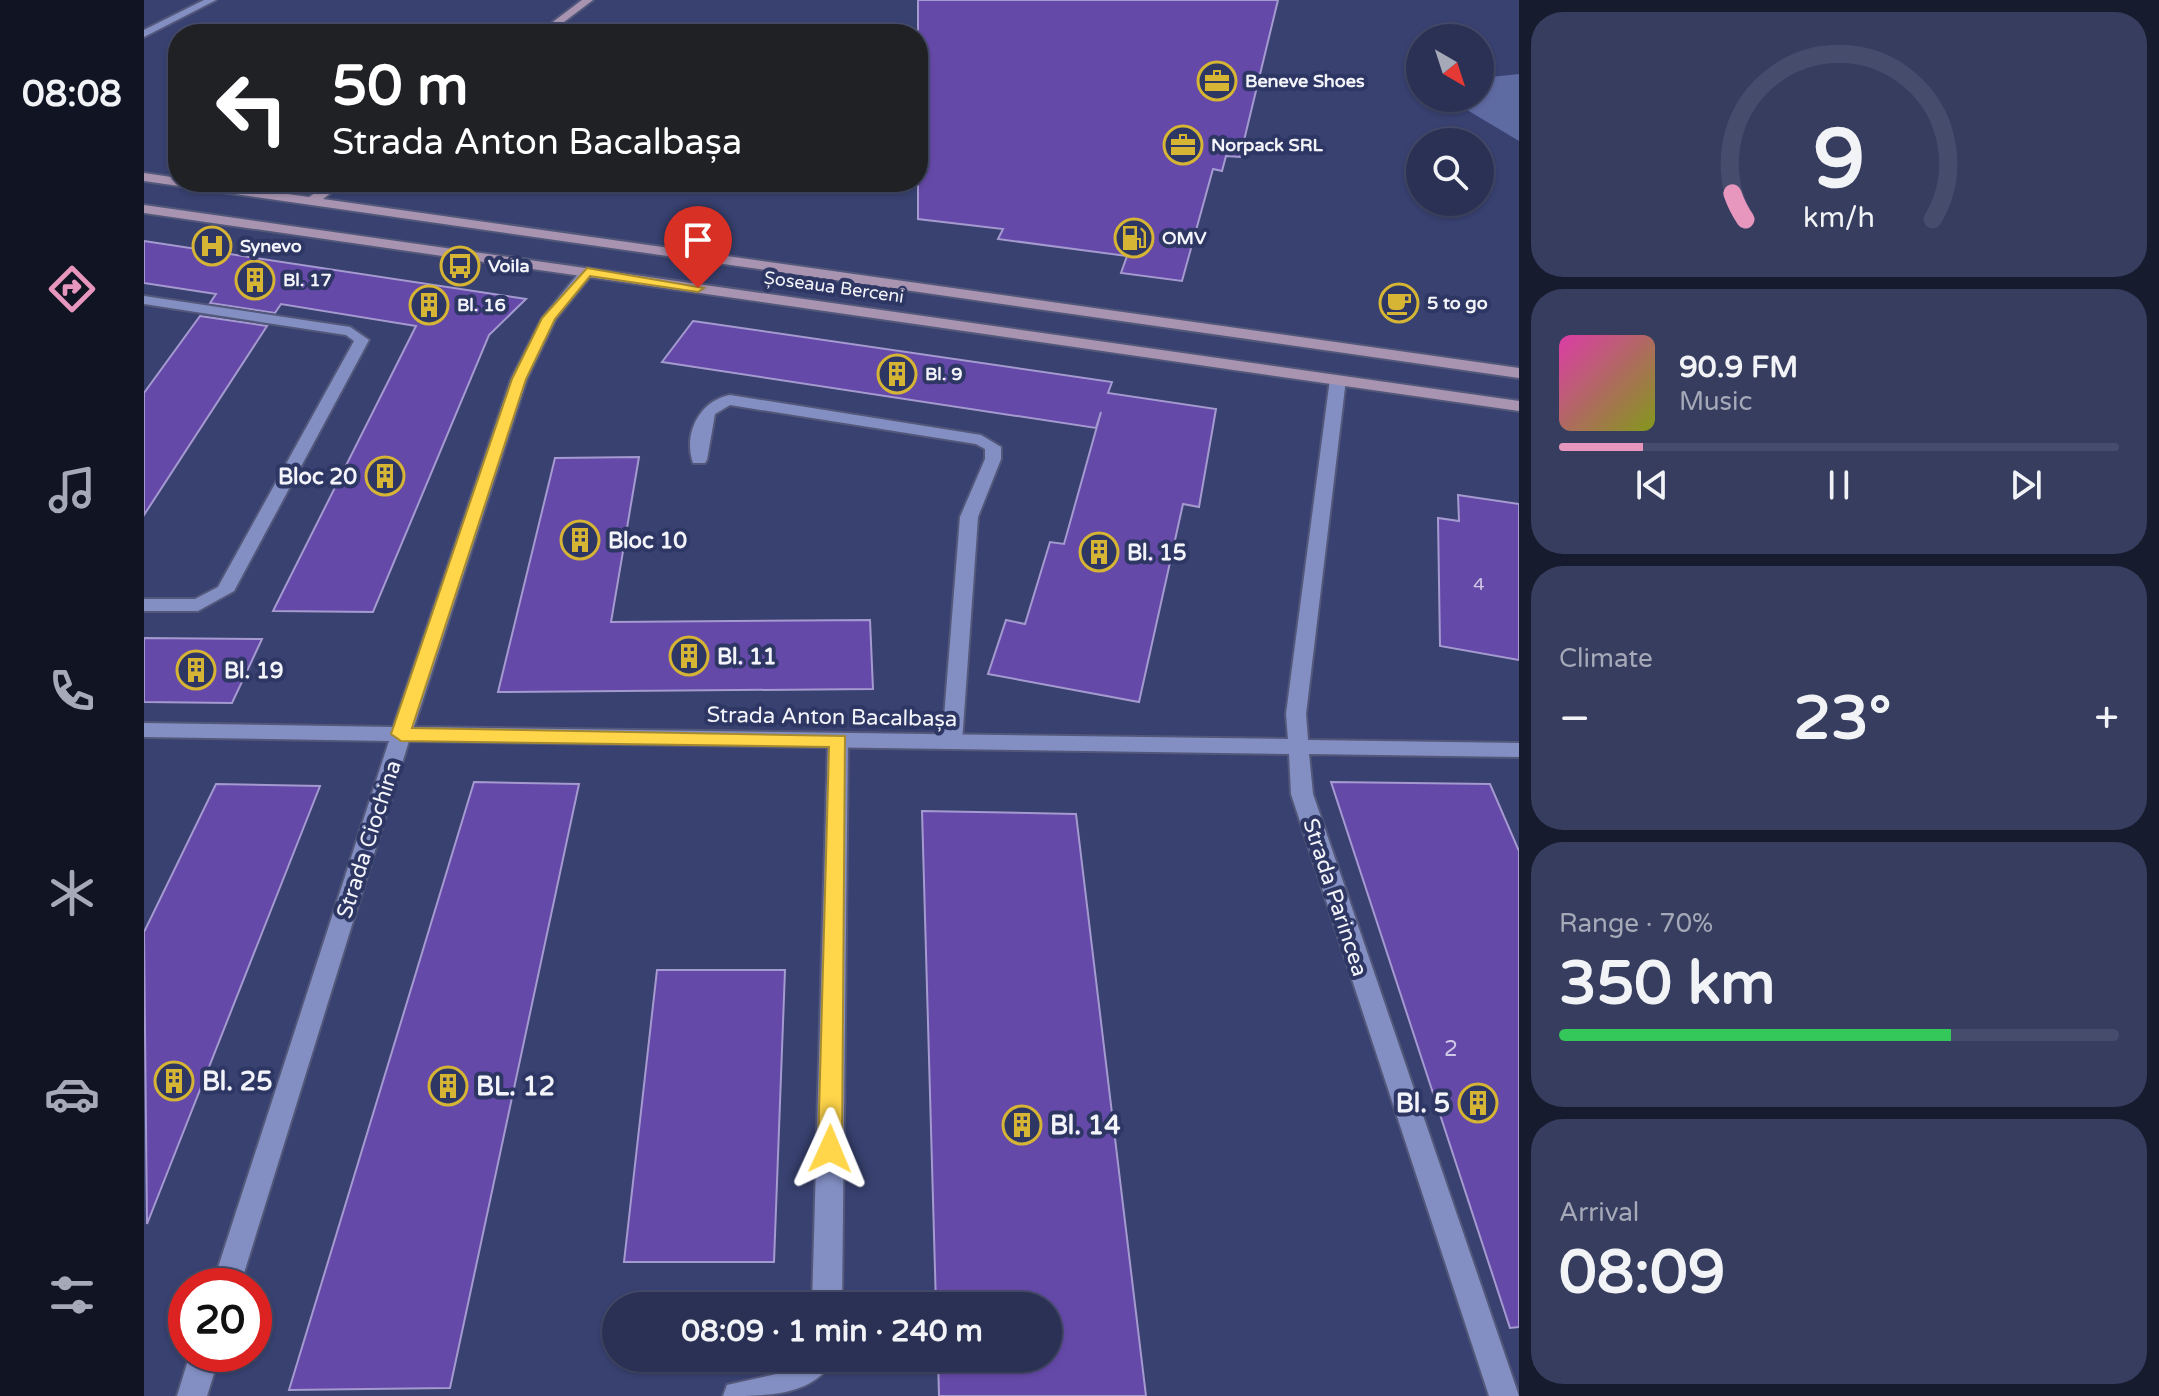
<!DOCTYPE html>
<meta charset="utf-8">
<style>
:root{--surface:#2a3154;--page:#363d5e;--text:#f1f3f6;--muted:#a5a9b8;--line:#464c6b;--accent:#e797bd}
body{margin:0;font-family:"Varela Round",sans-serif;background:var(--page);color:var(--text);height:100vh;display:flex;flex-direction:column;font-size:30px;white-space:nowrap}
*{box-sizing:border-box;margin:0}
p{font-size:26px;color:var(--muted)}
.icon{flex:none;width:44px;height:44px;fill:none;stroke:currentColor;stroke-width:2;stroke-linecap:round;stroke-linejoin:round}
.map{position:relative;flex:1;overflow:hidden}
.side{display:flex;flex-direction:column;gap:12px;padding:12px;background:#171b2e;width:640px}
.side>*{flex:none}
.hud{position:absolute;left:24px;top:24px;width:760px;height:168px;border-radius:32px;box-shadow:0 2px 6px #0004,0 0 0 2px var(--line);background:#202124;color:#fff;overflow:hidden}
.needle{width:52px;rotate:141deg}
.controls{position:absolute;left:1262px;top:24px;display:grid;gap:16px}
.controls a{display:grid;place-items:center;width:88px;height:88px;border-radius:50%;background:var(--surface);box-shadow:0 2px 6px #0004,0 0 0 2px var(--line);font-size:40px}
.speed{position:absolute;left:24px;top:1268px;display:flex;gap:16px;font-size:40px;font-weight:700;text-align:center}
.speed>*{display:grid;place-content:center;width:104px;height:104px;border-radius:50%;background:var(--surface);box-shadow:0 2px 6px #0004,0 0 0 2px var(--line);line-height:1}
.speed .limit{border:12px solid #d22;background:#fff;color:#111}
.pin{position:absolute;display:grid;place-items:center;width:68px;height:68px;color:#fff;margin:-82px -34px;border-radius:50% 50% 50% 0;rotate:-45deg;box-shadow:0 0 8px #0007}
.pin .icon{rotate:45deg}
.me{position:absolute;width:88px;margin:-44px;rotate:1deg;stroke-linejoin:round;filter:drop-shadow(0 0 6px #0008)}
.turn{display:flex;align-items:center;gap:28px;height:168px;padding:0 32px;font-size:36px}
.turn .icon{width:104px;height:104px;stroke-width:2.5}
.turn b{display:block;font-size:56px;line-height:68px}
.big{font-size:60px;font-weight:700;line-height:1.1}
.side .widget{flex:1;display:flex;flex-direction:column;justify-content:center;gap:12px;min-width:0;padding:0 28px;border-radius:32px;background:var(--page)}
.side .dial{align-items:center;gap:0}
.dial svg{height:208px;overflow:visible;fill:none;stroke:var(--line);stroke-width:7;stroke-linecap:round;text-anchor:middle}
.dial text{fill:var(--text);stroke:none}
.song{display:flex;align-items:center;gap:24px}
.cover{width:96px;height:96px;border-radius:12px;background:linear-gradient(135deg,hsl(320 70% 55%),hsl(70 70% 35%))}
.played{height:8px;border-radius:4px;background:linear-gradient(90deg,var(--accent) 15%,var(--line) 15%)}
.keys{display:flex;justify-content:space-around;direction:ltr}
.heat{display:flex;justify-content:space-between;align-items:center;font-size:44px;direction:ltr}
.charge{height:12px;border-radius:6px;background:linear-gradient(90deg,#34c759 70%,var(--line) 0)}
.trip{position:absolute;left:458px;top:1292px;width:460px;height:80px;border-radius:40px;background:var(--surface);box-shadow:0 2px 6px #0004,0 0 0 2px var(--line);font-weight:700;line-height:80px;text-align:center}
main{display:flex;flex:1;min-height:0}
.tab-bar{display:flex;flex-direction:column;width:144px;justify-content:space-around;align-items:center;background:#111422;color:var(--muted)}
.tab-bar .icon{width:56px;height:56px}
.tab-bar .active{color:var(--accent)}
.tab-bar b{font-size:36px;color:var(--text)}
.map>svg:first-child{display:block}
.green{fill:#5e6aa2}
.building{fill:#6549a8;stroke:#a59ad0;stroke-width:2}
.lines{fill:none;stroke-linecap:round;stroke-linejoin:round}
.lane-casing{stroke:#53587a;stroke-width:4}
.street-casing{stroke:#53587a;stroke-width:4}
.secondary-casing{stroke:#53587a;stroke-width:4}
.lane{fill:#838fc3;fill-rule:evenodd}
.street{fill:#838fc3;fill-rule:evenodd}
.secondary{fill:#a894b1;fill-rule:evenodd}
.route{fill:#ffd54a;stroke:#a68a30;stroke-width:2}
.labels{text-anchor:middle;stroke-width:8;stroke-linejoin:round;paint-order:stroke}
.far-poi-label{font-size:18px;font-weight:bold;fill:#f3f4fa;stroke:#2e3764;text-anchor:start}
.far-street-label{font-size:18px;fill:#f3f4fa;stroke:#2e3764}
.number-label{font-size:18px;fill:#d0c9e6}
.poi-label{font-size:22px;font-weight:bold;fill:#f3f4fa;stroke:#2e3764;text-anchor:start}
.street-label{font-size:22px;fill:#f3f4fa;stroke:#2e3764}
.near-number-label{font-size:22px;fill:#d0c9e6}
.near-poi-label{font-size:26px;font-weight:bold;fill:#f3f4fa;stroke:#2e3764;text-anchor:start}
</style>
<main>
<nav class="tab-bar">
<b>08:08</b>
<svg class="icon active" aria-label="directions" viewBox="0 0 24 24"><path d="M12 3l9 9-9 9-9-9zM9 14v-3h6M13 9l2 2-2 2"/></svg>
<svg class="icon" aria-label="music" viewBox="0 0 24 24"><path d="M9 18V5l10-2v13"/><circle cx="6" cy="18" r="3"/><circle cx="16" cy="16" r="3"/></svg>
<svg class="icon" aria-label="phone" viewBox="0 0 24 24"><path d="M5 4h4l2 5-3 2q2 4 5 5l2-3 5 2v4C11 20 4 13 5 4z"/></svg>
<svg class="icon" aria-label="climate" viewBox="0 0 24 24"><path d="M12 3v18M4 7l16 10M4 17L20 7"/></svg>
<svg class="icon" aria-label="car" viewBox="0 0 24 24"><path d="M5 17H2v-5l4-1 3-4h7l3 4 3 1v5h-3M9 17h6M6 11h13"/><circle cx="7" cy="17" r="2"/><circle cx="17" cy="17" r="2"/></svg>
<svg class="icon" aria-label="filters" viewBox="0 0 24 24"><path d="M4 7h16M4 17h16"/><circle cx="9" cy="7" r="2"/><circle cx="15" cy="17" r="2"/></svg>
</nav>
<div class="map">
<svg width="1375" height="1396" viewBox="0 0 1375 1396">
<rect width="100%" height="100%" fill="#384170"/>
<path class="green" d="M1375,74V141L1303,98H1336V78Z"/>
<g class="building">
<path d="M774,0H1134L1096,157L1082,156L1078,171L1069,169L1038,281L977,273L983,256L854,239L859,229L774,219Z"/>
<path d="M0,241L382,299L345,335L229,612L129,611L272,326L137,304L131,313L66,303L72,294L0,283Z"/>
<path d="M56,316L123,326L0,515V393Z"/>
<path d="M549,321L968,382L964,393L1072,409L1055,507L1039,504L995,702L844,674L862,620L881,624L906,542L920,544L957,412L952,428L518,362Z"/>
<path d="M495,457L467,622L726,620L729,689L354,692L411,458Z"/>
<path d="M1314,495L1375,504V660L1296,646L1294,518L1315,521Z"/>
<path d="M0,638L118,639L88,703L0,702Z"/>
<path d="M330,782L435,784L306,1388L145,1390Z"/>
<path d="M1187,782L1346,784L1375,851V1327L1366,1328Z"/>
<path d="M72,784L176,786L3,1224L0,932Z"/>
<path d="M778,811L932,814L1002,1396H795L794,1358H904V1306H792Z"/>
<path d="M513,970H641L630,1262H480Z"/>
</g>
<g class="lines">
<defs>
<g id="lane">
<path d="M60,0H72L0,37V30Z"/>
<path d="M0,296L206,327L225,340L90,591L54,611H0V599H51L74,587L210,341L202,335L0,304Z"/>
<path d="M586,395L837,435L857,447V459L834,517L818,742L815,747H801L798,742L816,517L841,459V449L832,444L586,405L571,414L563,460L561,463H549C539,434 555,401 586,395Z"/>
<path d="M694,733L704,740L698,1306H668L684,740Z"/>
<path d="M659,1358H691C669,1396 626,1396 579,1396L583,1385L641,1372Z"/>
</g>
<g id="street">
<path d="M443,268L450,272L412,319L383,379L270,727L1144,739L1142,714L1186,379L1189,376H1199L1202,379L1162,714L1164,740L1375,743V757L1165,754L1169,794L1375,1396H1345L1147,794L1145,754L265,741L96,1286H68L245,741L0,737V723L249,727L367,379L398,318L438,269Z"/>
<path d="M46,1354H76L63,1396H33Z"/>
</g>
<g id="secondary">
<path d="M438,0H449L404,34H393Z"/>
<path d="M0,173L34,178V182H60L165,197L187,182H201L179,199L1375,368V378L0,181Z"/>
<path d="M0,205L1375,401V411L0,213Z"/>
</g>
</defs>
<use href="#lane" class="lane-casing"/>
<use href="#street" class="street-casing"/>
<use href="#secondary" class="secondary-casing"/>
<use href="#lane" class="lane"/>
<use href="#street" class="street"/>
<use href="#secondary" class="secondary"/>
</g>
<path class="route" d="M443,268L560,288L554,292L446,276L411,319L382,379L268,728L701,736L698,1149L694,1157L686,1160L677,1157L674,1149L685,747L257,741L247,734L368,379L398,318Z"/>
<defs>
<symbol id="office-ring" viewBox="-11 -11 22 22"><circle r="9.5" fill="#2e3764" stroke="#d6b534" stroke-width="1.5"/><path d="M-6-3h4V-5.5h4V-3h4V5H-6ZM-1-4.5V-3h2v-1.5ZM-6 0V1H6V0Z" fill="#d6b534"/></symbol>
<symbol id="fuel-ring" viewBox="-11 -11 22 22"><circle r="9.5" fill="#2e3764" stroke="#d6b534" stroke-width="1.5"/><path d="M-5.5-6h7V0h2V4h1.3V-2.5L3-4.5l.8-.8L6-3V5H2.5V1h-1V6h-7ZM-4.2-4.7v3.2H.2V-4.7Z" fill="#d6b534"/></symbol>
<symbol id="hospital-ring" viewBox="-11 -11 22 22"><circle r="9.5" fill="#2e3764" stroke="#d6b534" stroke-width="1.5"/><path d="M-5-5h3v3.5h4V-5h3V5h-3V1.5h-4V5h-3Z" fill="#d6b534"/></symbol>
<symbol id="bus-ring" viewBox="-11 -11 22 22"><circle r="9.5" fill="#2e3764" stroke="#d6b534" stroke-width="1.5"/><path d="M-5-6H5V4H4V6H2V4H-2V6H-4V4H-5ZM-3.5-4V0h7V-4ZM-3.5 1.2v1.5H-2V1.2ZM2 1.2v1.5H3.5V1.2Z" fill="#d6b534"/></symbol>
<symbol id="building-ring" viewBox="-11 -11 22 22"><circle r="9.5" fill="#2e3764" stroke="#d6b534" stroke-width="1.5"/><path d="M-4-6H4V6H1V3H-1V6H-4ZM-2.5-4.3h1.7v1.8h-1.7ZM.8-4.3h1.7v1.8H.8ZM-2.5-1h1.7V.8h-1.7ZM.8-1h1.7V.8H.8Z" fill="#d6b534"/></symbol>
<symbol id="cafe-ring" viewBox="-11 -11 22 22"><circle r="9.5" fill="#2e3764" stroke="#d6b534" stroke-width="1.5"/><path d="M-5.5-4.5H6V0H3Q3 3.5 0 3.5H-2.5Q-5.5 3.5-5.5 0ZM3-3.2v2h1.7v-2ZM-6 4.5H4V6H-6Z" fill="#d6b534"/></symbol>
</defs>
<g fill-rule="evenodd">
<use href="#office-ring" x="1051" y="59" width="44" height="44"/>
<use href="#office-ring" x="1017" y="123" width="44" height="44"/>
<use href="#fuel-ring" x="968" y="216" width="44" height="44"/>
<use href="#hospital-ring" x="46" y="224" width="44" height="44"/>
<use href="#bus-ring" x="294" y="244" width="44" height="44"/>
<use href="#building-ring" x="89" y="258" width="44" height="44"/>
<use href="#cafe-ring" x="1233" y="281" width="44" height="44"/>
<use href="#building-ring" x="263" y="283" width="44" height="44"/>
<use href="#building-ring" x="731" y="352" width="44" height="44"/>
<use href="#building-ring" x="219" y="454" width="44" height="44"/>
<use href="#building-ring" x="414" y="518" width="44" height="44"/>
<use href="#building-ring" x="933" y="530" width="44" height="44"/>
<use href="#building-ring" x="523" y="634" width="44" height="44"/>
<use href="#building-ring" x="30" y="648" width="44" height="44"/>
<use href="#building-ring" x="8" y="1059" width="44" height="44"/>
<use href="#building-ring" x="282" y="1064" width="44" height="44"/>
<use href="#building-ring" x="1312" y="1081" width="44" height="44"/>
<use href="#building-ring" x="856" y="1103" width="44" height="44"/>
</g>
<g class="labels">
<g class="far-poi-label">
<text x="1101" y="87">Beneve Shoes</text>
<text x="1067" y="151">Norpack SRL</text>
<text x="1018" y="244">OMV</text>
<text x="96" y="252">Synevo</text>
<text x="344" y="272">Voila</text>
<text x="139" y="286">Bl. 17</text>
<text x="1283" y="309">5 to go</text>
<text x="313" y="311">Bl. 16</text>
<text x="781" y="380">Bl. 9</text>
</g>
<g class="far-street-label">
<text transform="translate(690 287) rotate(8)" y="6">Șoseaua Berceni</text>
</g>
<g class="number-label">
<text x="1335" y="590">4</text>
</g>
<g class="poi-label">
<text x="213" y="484" text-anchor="end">Bloc 20</text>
<text x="464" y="548">Bloc 10</text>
<text x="983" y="560">Bl. 15</text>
<text x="573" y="664">Bl. 11</text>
<text x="80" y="678">Bl. 19</text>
</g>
<g class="street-label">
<text transform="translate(688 716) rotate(1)" y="8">Strada Anton Bacalbașa</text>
<text transform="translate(224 839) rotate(-72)" y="8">Strada Ciochina</text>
<text transform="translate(1192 897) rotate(72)" y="8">Strada Parincea</text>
</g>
<g class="near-number-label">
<text x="1307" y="1056">2</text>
</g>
<g class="near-poi-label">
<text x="58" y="1090">Bl. 25</text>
<text x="332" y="1095">BL. 12</text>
<text x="1306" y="1112" text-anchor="end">Bl. 5</text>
<text x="906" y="1134">Bl. 14</text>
</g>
</g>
</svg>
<div class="controls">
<a><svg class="needle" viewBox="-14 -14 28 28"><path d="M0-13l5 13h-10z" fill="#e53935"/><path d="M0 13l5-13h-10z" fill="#a5a9b8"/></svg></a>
<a><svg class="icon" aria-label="search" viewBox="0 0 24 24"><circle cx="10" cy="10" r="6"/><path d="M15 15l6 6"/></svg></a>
</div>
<div class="speed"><div class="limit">20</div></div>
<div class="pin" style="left:554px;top:288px;background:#d93025"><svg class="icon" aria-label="arrive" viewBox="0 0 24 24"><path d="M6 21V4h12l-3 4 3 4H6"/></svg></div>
<svg class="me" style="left:686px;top:1149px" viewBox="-20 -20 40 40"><path d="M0-17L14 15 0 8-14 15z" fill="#ffd54a" stroke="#fff" stroke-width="4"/></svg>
<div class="trip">08:09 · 1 min · 240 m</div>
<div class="hud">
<div class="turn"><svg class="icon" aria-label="left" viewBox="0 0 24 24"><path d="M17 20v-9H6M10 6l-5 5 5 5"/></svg><div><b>50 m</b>Strada Anton Bacalbașa</div></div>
</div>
</div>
<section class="side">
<div class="widget dial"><svg viewBox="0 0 100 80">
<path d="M14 69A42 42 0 1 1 86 69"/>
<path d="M14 69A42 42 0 0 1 9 59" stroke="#e797bd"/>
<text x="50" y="56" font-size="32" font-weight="700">9</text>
<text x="50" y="72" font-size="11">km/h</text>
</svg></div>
<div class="widget">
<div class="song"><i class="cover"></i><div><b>90.9 FM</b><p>Music</p></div></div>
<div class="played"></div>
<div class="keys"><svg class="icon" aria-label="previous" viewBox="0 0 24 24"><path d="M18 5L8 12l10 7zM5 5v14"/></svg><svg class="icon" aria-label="pause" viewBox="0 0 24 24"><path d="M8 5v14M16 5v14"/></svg><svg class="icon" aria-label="next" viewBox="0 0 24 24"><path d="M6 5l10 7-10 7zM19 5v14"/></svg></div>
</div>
<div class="widget"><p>Climate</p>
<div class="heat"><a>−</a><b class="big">23°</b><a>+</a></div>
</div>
<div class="widget"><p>Range · 70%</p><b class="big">350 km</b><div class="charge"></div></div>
<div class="widget"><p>Arrival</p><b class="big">08:09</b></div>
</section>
</main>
